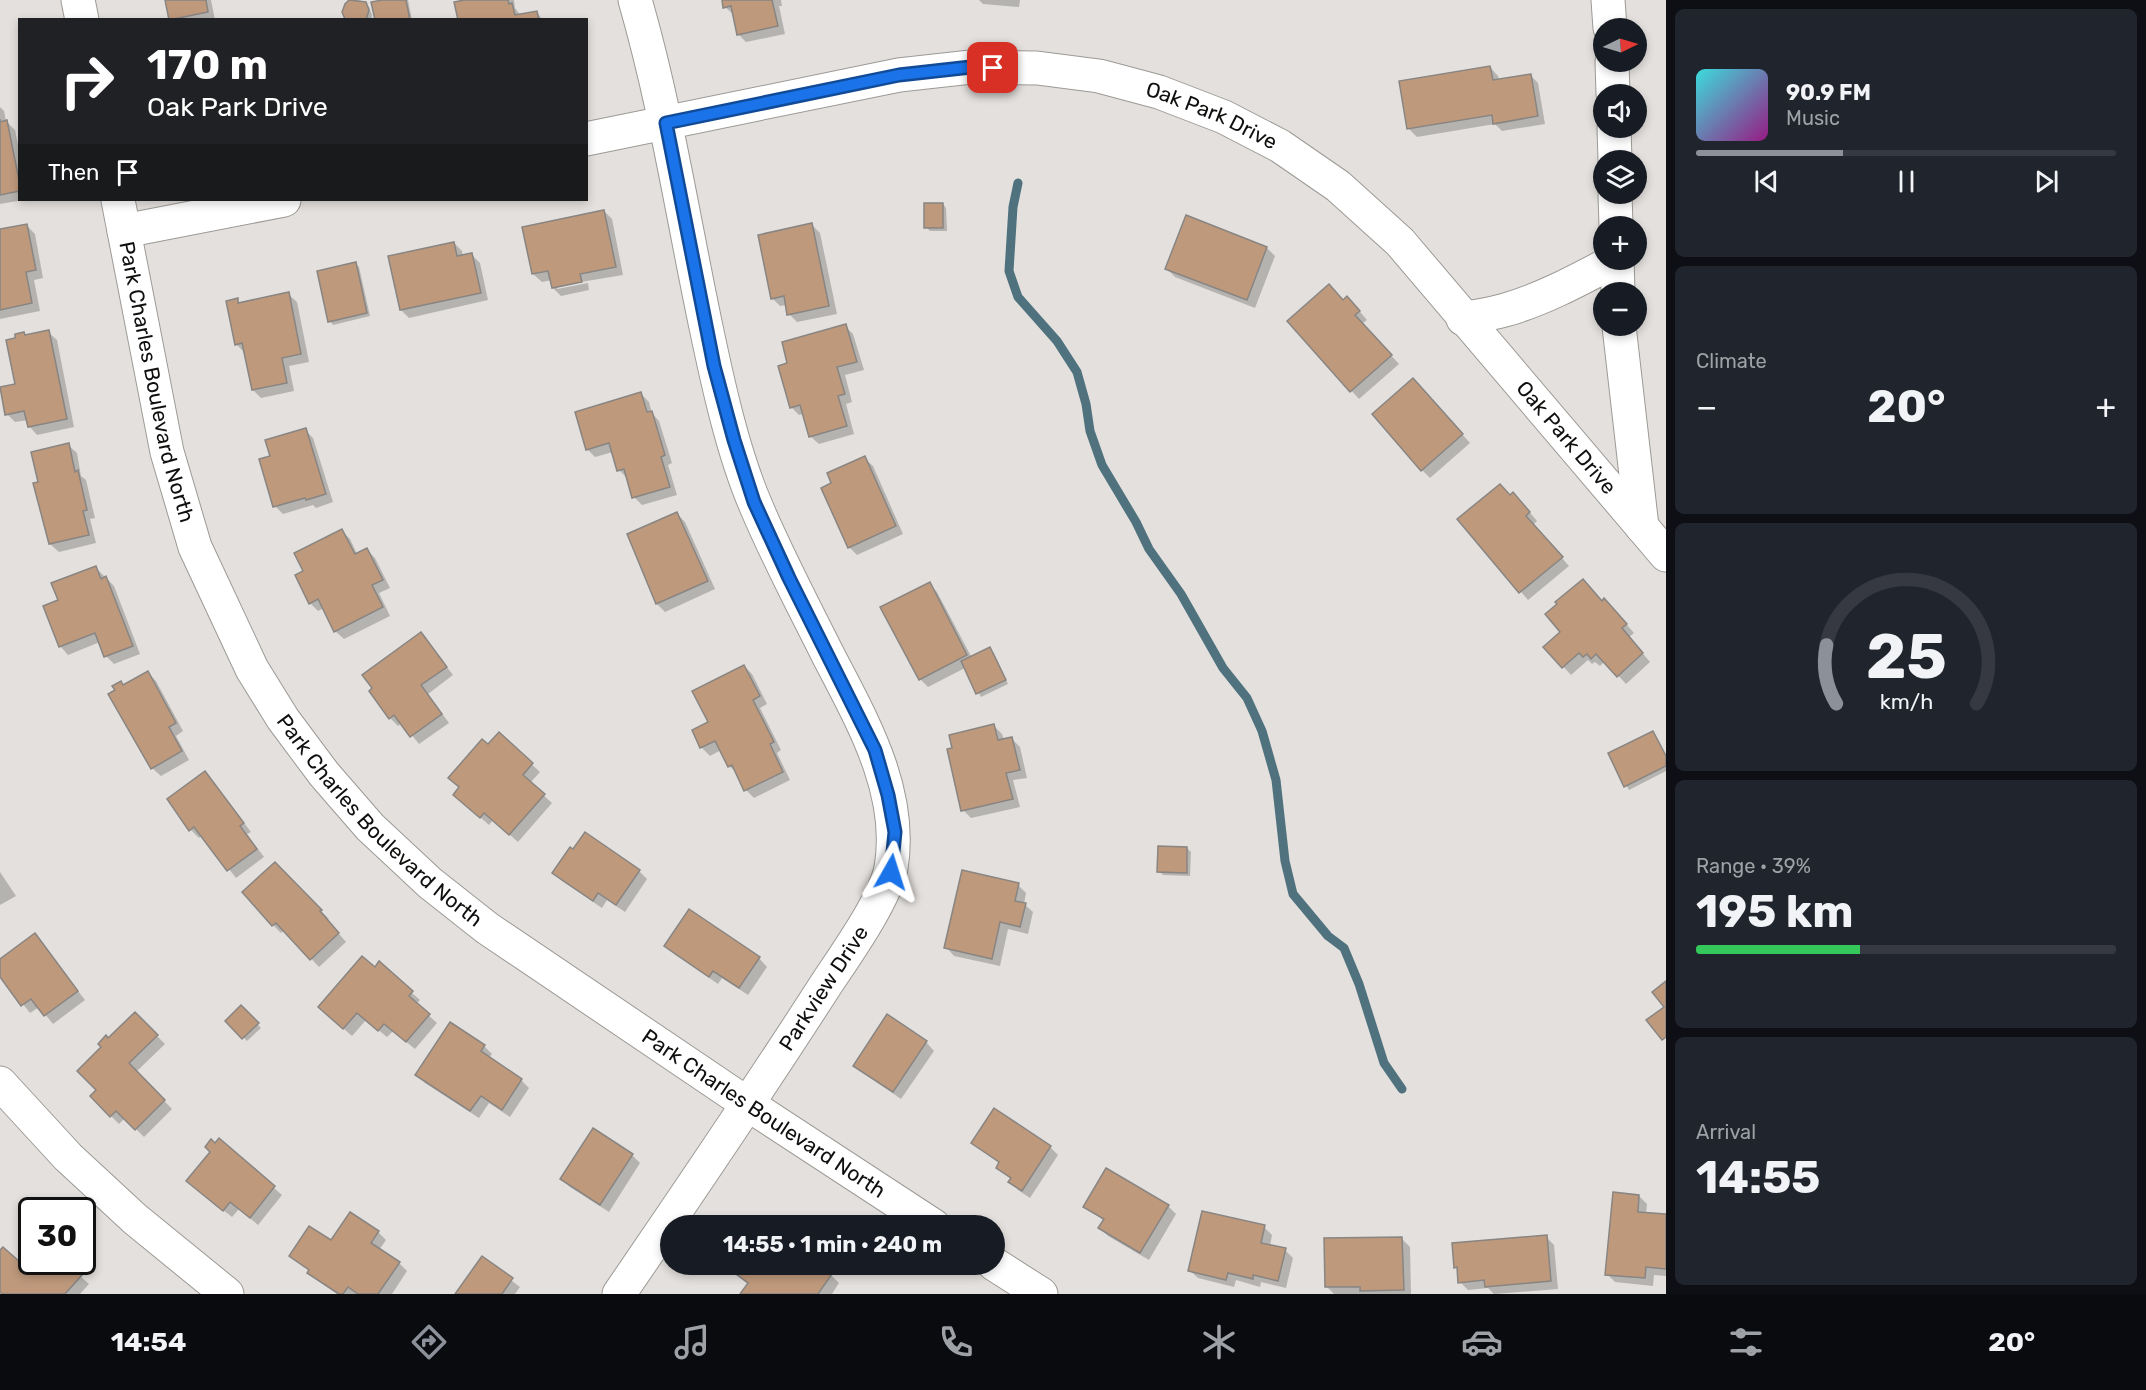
<!DOCTYPE html>
<meta charset="utf-8">
<style>
:root{--surface:#171b24;--page:#20242c;--text:#f1f3f6;--muted:#9ea1a6;--line:#363941;--accent:#8c9099}
body{margin:0;font-family:Rubik,sans-serif;background:var(--page);color:var(--text);height:100vh;display:flex;flex-direction:column;font-size:22px;white-space:nowrap}
*{box-sizing:border-box;margin:0}
p{font-size:20px;color:var(--muted)}
.icon{flex:none;width:33px;height:33px;fill:none;stroke:currentColor;stroke-width:2;stroke-linecap:round;stroke-linejoin:round}
.map{position:relative;flex:1;overflow:hidden}
.details{display:flex;flex-direction:column;gap:9px;padding:9px;background:#0d0f14;width:480px}
.details>*{flex:none}
.banner{position:absolute;left:18px;top:18px;width:570px;height:183px;border-radius:0px;box-shadow:0 3px 9px #0003;background:#202124;color:#fff;overflow:hidden}
.needle{width:39px;rotate:85deg}
.controls{position:absolute;left:1593px;top:18px;display:grid;gap:12px}
.controls a{display:grid;place-items:center;width:54px;height:54px;border-radius:50%;background:var(--surface);box-shadow:0 3px 9px #0003;font-size:30px}
.speed{position:absolute;left:18px;top:1197px;display:flex;gap:12px;font-size:30px;font-weight:700;text-align:center}
.speed>*{display:grid;place-content:center;width:78px;height:78px;border-radius:50%;background:var(--surface);box-shadow:0 3px 9px #0003;line-height:1}
.speed .limit{border:3px solid #111;border-radius:9px;background:#fff;color:#111}
.pin{position:absolute;display:grid;place-items:center;width:51px;height:51px;color:#fff;margin:-26px;border-radius:12px;box-shadow:0 3px 9px #0006}
.me{position:absolute;width:66px;margin:-33px;rotate:6deg;stroke-linejoin:round;filter:drop-shadow(0 0 4px #0008)}
.turn{display:flex;align-items:center;gap:21px;height:126px;padding:0 30px;font-size:27px}
.turn .icon{width:78px;height:78px;stroke-width:2.5}
.turn b{display:block;font-size:42px;line-height:51px}
.then{display:flex;align-items:center;height:57px;padding:0 30px;background:#0003;gap:12px;font-size:22px}
.big{font-size:45px;font-weight:700;line-height:1.1}
.details .card{flex:1;display:flex;flex-direction:column;justify-content:center;gap:9px;min-width:0;padding:0 21px;border-radius:9px;background:var(--page)}
.details .dial{align-items:center;gap:0}
.dial svg{height:156px;overflow:visible;fill:none;stroke:var(--line);stroke-width:7;stroke-linecap:round;text-anchor:middle}
.dial text{fill:var(--text);stroke:none}
.song{display:flex;align-items:center;gap:18px}
.cover{width:72px;height:72px;border-radius:9px;background:linear-gradient(135deg,hsl(180 70% 55%),hsl(310 70% 35%))}
.played{height:6px;border-radius:3px;background:linear-gradient(90deg,var(--accent) 35%,var(--line) 35%)}
.keys{display:flex;justify-content:space-around;direction:ltr}
.heat{display:flex;justify-content:space-between;align-items:center;font-size:33px;direction:ltr}
.charge{height:9px;border-radius:4px;background:linear-gradient(90deg,#34c759 39%,var(--line) 0)}
.trip{position:absolute;left:660px;top:1215px;width:345px;height:60px;border-radius:30px;background:var(--surface);box-shadow:0 3px 9px #0003;font-weight:700;line-height:60px;text-align:center}
.tabs{display:flex;height:96px;justify-content:space-around;align-items:center;background:#090b0e;color:var(--muted)}
.tabs .icon{width:42px;height:42px}
.tabs .selected{color:var(--accent)}
.tabs b{font-size:27px;color:var(--text)}
main{display:flex;flex:1;min-height:0}
.map>svg:first-child{display:block}
.shadow{fill:#0003}
.lines{fill:none;stroke-linecap:round;stroke-linejoin:round}
.stream{stroke:#4f727e;stroke-width:9}
.building{fill:#bf997c;stroke:#888582;stroke-width:1.5}
.minor-casing{stroke:#9c9a96;stroke-width:35}
.minor{stroke:#fff;stroke-width:33}
.route-casing{stroke:#114b97;stroke-width:15}
.route{stroke:#1a73e8;stroke-width:10}
.labels{text-anchor:middle;stroke-width:5;stroke-linejoin:round;paint-order:stroke}
.street-label{font-size:21px;fill:#100f0e;stroke:#f0edea}
</style>
<main>
<div class="map">
<svg width="1666" height="1294" viewBox="0 0 1666 1294">
<rect width="100%" height="100%" fill="#e3e0dd"/>
<g class="shadow">
<path d="M166,0H211L215,20H171Z"/>
<path d="M359,0L369,7L372,15L371,20H347L351,1Z"/>
<path d="M389,0H408L412,20H377Z"/>
<path d="M468,0H514L515,8L521,16L536,12L543,20H459Z"/>
<path d="M723,0H781L782,6H779L785,34L746,42L738,34L734,15L725,7Z"/>
<path d="M979,0H1020L1019,7L983,4Z"/>
<path d="M1490,67L1498,76L1499,81L1530,75L1538,83L1545,124L1502,131L1495,124L1417,137L1409,129L1401,82Z"/>
<path d="M0,107L4,111L6,121L15,130L20,154V200H23L0,204Z"/>
<path d="M943,204L946,208L947,231H930L926,227Z"/>
<path d="M604,211L612,219L623,275L557,286V289L588,283L589,290L561,296L553,288L552,280L542,282L533,274Z"/>
<path d="M1187,217L1267,248L1275,256L1255,308L1175,277L1167,269Z"/>
<path d="M812,225L820,233L837,314L797,322L789,314L787,305L780,306L772,298Z"/>
<path d="M27,226L35,234L43,278L34,280L40,311L0,319V231Z"/>
<path d="M454,243L462,251L463,257L472,255L480,263L488,300L409,318L401,310Z"/>
<path d="M355,264L359,267L370,316L333,325L330,321Z"/>
<path d="M288,294L297,302L309,362L289,366L294,391L261,398L253,390L244,352L236,344L237,300L241,304Z"/>
<path d="M1355,306L1367,320L1362,324L1399,364L1359,399L1289,321Z"/>
<path d="M845,326L853,334L864,370L845,375L852,402L846,404L854,434L819,444L810,436L804,414L799,415L791,407L789,364Z"/>
<path d="M48,332L57,340L74,427L37,435L29,426L28,420L15,422L7,414L17,385L26,336Z"/>
<path d="M1421,388L1470,443L1430,478L1422,470Z"/>
<path d="M641,394L649,402L652,413L659,421L672,463L668,465L677,495L642,505L634,497L627,478L619,470L613,452L595,457L587,449Z"/>
<path d="M305,430L313,438L333,502L316,508L313,505L283,514L275,506L272,457Z"/>
<path d="M68,445L77,453L81,476L86,480L95,518L90,519L96,543L59,552L50,544L40,483Z"/>
<path d="M864,458L873,466L903,534L857,555L849,547L833,484Z"/>
<path d="M1510,496L1521,502L1537,521L1533,525L1569,566L1528,600L1460,520Z"/>
<path d="M677,514L685,522L715,589L665,612L657,604L629,535Z"/>
<path d="M341,530L350,539L357,554L367,550L375,558L390,588L379,593L390,616L344,639L335,631L324,608L318,611L310,603L305,572Z"/>
<path d="M95,567L114,586L140,654L114,664L106,656L100,642L68,655L60,646V601Z"/>
<path d="M929,584L937,592L972,658L990,649L994,653L1008,684L981,697L965,668L928,687L920,679Z"/>
<path d="M1603,602L1612,608L1634,633L1629,637L1650,662L1626,684L1605,661L1600,666L1595,662L1592,664L1588,660L1571,675L1545,647Z"/>
<path d="M421,634L453,675L428,694L449,723L419,744L402,723L398,726L390,718Z"/>
<path d="M744,666L752,674L767,704L760,708L781,750L777,753L790,780L754,798L746,790L738,774L729,766L721,750L710,756L702,748L694,731L710,723Z"/>
<path d="M148,673L156,681L183,731L176,736L189,760L161,776L152,768L124,686Z"/>
<path d="M994,726L1002,734L1004,740L1012,739L1020,747L1027,778L1013,780L1020,807L971,818L963,810Z"/>
<path d="M1653,732L1666,755V771L1629,790L1610,754Z"/>
<path d="M499,734L540,772L530,783L552,803L518,842L493,820L489,825L463,802L461,788L488,746Z"/>
<path d="M205,772L251,832L247,834L264,857L236,878L202,835L199,838L191,830Z"/>
<path d="M1187,848L1191,852L1190,876L1163,875L1159,871Z"/>
<path d="M275,864L329,919L327,920L346,942L319,967L284,930L281,933L273,925L244,892Z"/>
<path d="M639,871L647,879L625,912L607,900L602,908L562,881L554,873Z"/>
<path d="M0,872L16,896L0,905Z"/>
<path d="M1018,885L1026,893L1024,904L1033,912L1028,934L1008,929L1000,966L954,956L946,947Z"/>
<path d="M689,911L759,958L767,967L748,995L722,978L718,984L674,954L666,946Z"/>
<path d="M35,935L85,1000L53,1024L39,1007L30,1013L0,975V960Z"/>
<path d="M379,964L420,1000L416,1004L437,1023L415,1049L393,1031L387,1037L366,1020L352,1036L328,1015Z"/>
<path d="M241,1008L261,1028L247,1041L227,1021Z"/>
<path d="M135,1014L165,1044L136,1072L172,1109L144,1137L125,1118L119,1124L111,1116L98,1090Z"/>
<path d="M887,1017L926,1042L934,1051L901,1099L863,1073L855,1065Z"/>
<path d="M484,1046L492,1054L489,1058L521,1080L529,1088L510,1117L489,1103L479,1118L425,1083L417,1074Z"/>
<path d="M219,1140L282,1195L258,1225L239,1209L232,1217L196,1189L215,1145Z"/>
<path d="M973,1143L1050,1147L1058,1155L1030,1198L1018,1190L1010,1182L1012,1180L997,1168L1000,1164Z"/>
<path d="M632,1155L640,1163L609,1212L570,1187L562,1179Z"/>
<path d="M1639,1196L1647,1204L1646,1214L1666,1216V1276L1654,1275L1653,1286L1615,1282L1607,1274Z"/>
<path d="M1085,1206H1168L1176,1214L1149,1260L1108,1236L1100,1228L1104,1221Z"/>
<path d="M1264,1227L1272,1235L1270,1246L1285,1250L1293,1258L1286,1288L1261,1282L1260,1287L1236,1280L1234,1287L1198,1278L1189,1270Z"/>
<path d="M378,1232L386,1240L379,1250L399,1263L407,1271L392,1294H337L317,1280L310,1271L291,1256L331,1242Z"/>
<path d="M1546,1237L1554,1245L1558,1289L1494,1294L1488,1288L1468,1290L1460,1282L1459,1270L1455,1267Z"/>
<path d="M1402,1239L1410,1247L1411,1294H1334L1327,1287Z"/>
<path d="M0,1252L30,1272L39,1262H64L89,1284L80,1294H3L0,1291Z"/>
<path d="M482,1258L520,1287L515,1294H457Z"/>
<path d="M725,1264H779L777,1268L789,1276L831,1275L839,1283L832,1294H742L748,1284L733,1273Z"/>
</g>
<g class="lines">
<path class="stream" d="M1018,183L1013,207L1009,271L1018,297L1057,341L1077,372L1086,404L1090,431L1102,465L1136,522L1149,549L1181,594L1223,668L1247,698L1262,731L1276,780L1285,861L1293,894L1328,936L1344,948L1359,984L1384,1063L1402,1089"/>
</g>
<g class="building">
<path d="M165,0H206L208,12L169,20Z"/>
<path d="M349,0L366,2L369,10L366,20L345,19L342,12L345,4Z"/>
<path d="M382,0H406L410,20H375L371,2Z"/>
<path d="M464,0H508L509,4L512,3L515,15L537,11L539,20H458L454,2Z"/>
<path d="M722,0H772L778,26L737,35L731,6L723,8Z"/>
<path d="M1490,66L1493,80L1531,74L1538,116L1493,124L1492,115L1407,129L1399,81Z"/>
<path d="M0,119V122L7,120L20,185V191L0,195Z"/>
<rect x="924" y="203" width="19" height="25"/>
<path d="M604,210L616,267L580,274L582,282L552,288L548,271L532,274L522,227Z"/>
<path d="M1186,215L1267,247L1247,300L1165,269Z"/>
<path d="M812,223L829,306L787,315L784,296L771,299L758,235Z"/>
<path d="M27,224L36,270L26,272L32,303L0,310V229Z"/>
<path d="M454,242L457,256L472,253L481,293L400,310L388,256Z"/>
<path d="M356,262L367,313L328,322L317,271Z"/>
<path d="M1329,284L1343,300L1347,296L1360,311L1355,315L1392,355L1350,392L1287,321Z"/>
<path d="M289,292L301,354L282,358L287,383L252,390L242,343L235,345L226,301L238,298V303Z"/>
<path d="M846,324L857,362L837,367L845,394L838,396L847,426L809,437L800,405L790,408L778,366L787,363L782,342Z"/>
<path d="M49,330L67,419L28,427L24,411L5,415L0,387L15,384L6,340L15,338V334L24,332L25,335Z"/>
<path d="M1413,378L1463,434L1421,471L1372,414Z"/>
<path d="M641,392L647,412L652,411L665,455L661,457L670,487L632,498L624,469L617,471L609,443L586,450L575,412Z"/>
<path d="M306,428L326,494L306,500L305,498L273,507L259,459L270,456L265,440Z"/>
<path d="M69,443L75,472L78,470L87,510L83,511L89,535L49,544L33,483L38,482L31,452Z"/>
<path d="M865,456L896,526L848,548L821,488L831,483L827,473Z"/>
<path d="M1500,484L1510,495L1513,492L1530,512L1526,516L1563,557L1519,593L1457,519Z"/>
<path d="M677,512L708,581L656,604L627,534Z"/>
<path d="M342,529L355,554L367,548L383,580L372,585L383,607L334,632L318,599L309,604L295,575L303,571L294,553Z"/>
<path d="M96,566L101,579L106,576L133,646L104,657L95,633L59,647L43,606L58,600L51,583Z"/>
<path d="M1583,579L1602,601L1604,598L1627,624L1622,628L1643,653L1617,677L1596,654L1591,659L1587,654L1583,657L1579,653L1562,668L1543,647L1560,632L1545,614L1557,604L1555,602Z"/>
<path d="M930,582L967,655L919,680L880,607Z"/>
<path d="M421,632L447,667L421,685L442,714L410,737L394,715L389,719L369,691L372,688L362,675Z"/>
<path d="M990,647L1006,680L976,694L961,661Z"/>
<path d="M744,665L760,696L753,700L774,742L770,744L783,772L744,791L732,765L728,767L715,741L700,748L692,730L708,722L692,691Z"/>
<path d="M148,671L176,723L169,727L182,751L151,769L108,694L115,690L112,686L121,681L123,685Z"/>
<path d="M994,724L998,740L1012,737L1020,770L1006,773L1013,799L961,811L947,749L952,748L949,735Z"/>
<path d="M1653,731L1666,756V766L1624,787L1608,753Z"/>
<path d="M499,732L533,763L523,775L545,794L509,835L484,813L480,818L453,795L459,787L448,778L482,739L488,744Z"/>
<path d="M205,771L244,823L240,826L257,849L227,871L194,827L189,831L167,799Z"/>
<path d="M585,832L640,870L616,905L598,893L593,901L552,873L570,847L573,849Z"/>
<path d="M1158,846L1187,847V873L1157,872Z"/>
<path d="M275,862L322,910L320,911L339,933L310,960L276,923L272,926L242,892Z"/>
<path d="M962,870L1019,883L1015,901L1026,903L1020,927L1000,922L992,959L944,948Z"/>
<path d="M689,909L760,957L739,988L713,971L709,977L664,946Z"/>
<path d="M35,933L78,991L44,1016L31,999L21,1006L0,977V959Z"/>
<path d="M362,956L375,967L379,961L413,991L409,996L430,1014L406,1042L384,1024L378,1031L357,1013L343,1029L318,1007Z"/>
<path d="M1666,981V1037L1662,1040L1646,1020L1664,1007L1652,992Z"/>
<path d="M241,1005L259,1023L242,1039L225,1021Z"/>
<path d="M135,1012L158,1035L129,1063L165,1100L135,1130L116,1111L110,1117L90,1096L96,1090L77,1071L101,1047L98,1044L106,1035L108,1038Z"/>
<path d="M887,1014L927,1041L893,1092L853,1066Z"/>
<path d="M450,1022L485,1045L481,1051L522,1079L502,1110L481,1096L470,1111L415,1075Z"/>
<path d="M994,1108L1051,1146L1022,1191L1008,1182L1011,1178L996,1168L999,1162L971,1143Z"/>
<path d="M593,1128L633,1154L600,1205L560,1179Z"/>
<path d="M219,1138L275,1186L250,1218L230,1202L223,1211L186,1181L210,1152L205,1147L211,1139L215,1143Z"/>
<path d="M1106,1168L1169,1205L1140,1253L1098,1228L1104,1219L1083,1207Z"/>
<path d="M1613,1192L1639,1195L1638,1212L1666,1214V1269L1646,1267L1645,1278L1605,1275Z"/>
<path d="M1202,1211L1265,1225L1261,1243L1286,1248L1278,1281L1253,1275V1279L1228,1273L1226,1280L1188,1271Z"/>
<path d="M350,1212L379,1231L371,1243L400,1262L378,1294H358L348,1287L343,1294H339L307,1273L309,1270L289,1256L309,1226L331,1240Z"/>
<path d="M1547,1235L1551,1281L1485,1287L1484,1280L1458,1283L1457,1267L1454,1268L1452,1243Z"/>
<path d="M1402,1237L1404,1290L1360,1291V1287H1325L1324,1238Z"/>
<path d="M3,1247L29,1270L37,1262H66L82,1275L65,1294H2L0,1292V1250Z"/>
<path d="M482,1256L513,1278L502,1294H455Z"/>
<path d="M723,1264H775L788,1273L794,1264H819L832,1274L818,1294H740L748,1283Z"/>
</g>
<g class="lines">
<defs>
<g id="minor">
<path d="M78,0L82,20"/>
<path d="M1608,0L1610,28"/>
<path d="M1612,62L1613,94"/>
<path d="M1614,128L1615,160"/>
<path id="s1" d="M586,139L899,75L971,67L1037,68L1099,76L1159,92L1224,117L1280,146L1338,186L1400,242L1666,555"/>
<path d="M1615,194L1616,226"/>
<path id="s2" d="M118,200L167,452L195,547L252,669L283,719L324,774L370,827L430,883L487,928L749,1105L934,1226"/>
<path d="M124,231L284,200"/>
<path d="M1617,260L1618,292"/>
<path d="M1463,319C1477,316 1491,314 1505,310C1544,299 1580,279 1616,260"/>
<path d="M1619,326L1642,527"/>
<path d="M0,1083L68,1157L135,1219L227,1294"/>
<path d="M994,1264L1041,1294"/>
<path id="s3" d="M619,1294C689,1192 758,1090 825,986C844,957 885,900 891,868C904,791 861,719 827,653C803,605 777,556 756,506C733,453 718,384 706,327C683,218 666,107 635,0"/>
</g>
</defs>
<use href="#minor" class="minor-casing"/>
<use href="#minor" class="minor"/>
</g>
<g class="lines">
<defs>
<path id="route" d="M891,872L895,832L888,795L875,750L789,578L754,502L734,440L714,366L666,123L899,75L971,67L993,68"/>
</defs>
<use href="#route" class="route-casing"/>
<use href="#route" class="route"/>
</g>
<g class="labels">
<g class="street-label">
<text dy="7" stroke="none"><textPath href="#s1" startOffset="640">Oak Park Drive</textPath></text>
<text dy="7" stroke="none"><textPath href="#s2" startOffset="186">Park Charles Boulevard North</textPath></text>
<text dy="7" stroke="none"><textPath href="#s1" startOffset="1126">Oak Park Drive</textPath></text>
<text dy="7" stroke="none"><textPath href="#s2" startOffset="690">Park Charles Boulevard North</textPath></text>
<text dy="7" stroke="none"><textPath href="#s3" startOffset="368">Parkview Drive</textPath></text>
<text dy="7" stroke="none"><textPath href="#s2" startOffset="1176">Park Charles Boulevard North</textPath></text>
</g>
</g>
</svg>
<div class="controls">
<a><svg class="needle" viewBox="-14 -14 28 28"><path d="M0-13l5 13h-10z" fill="#e53935"/><path d="M0 13l5-13h-10z" fill="#9ea1a6"/></svg></a>
<a><svg class="icon" aria-label="sound" viewBox="0 0 24 24"><path d="M4 9h4l5-4v14l-5-4H4zM17 9q2 3 0 6"/></svg></a>
<a><svg class="icon" aria-label="layers" viewBox="0 0 24 24"><path d="M12 4l9 5-9 5-9-5zM3 14l9 5 9-5"/></svg></a>
<a>+</a>
<a>−</a>
</div>
<div class="speed"><div class="limit">30</div></div>
<div class="pin" style="left:993px;top:68px;background:#d93025"><svg class="icon" aria-label="arrive" viewBox="0 0 24 24"><path d="M6 21V4h12l-3 4 3 4H6"/></svg></div>
<svg class="me" style="left:891px;top:872px" viewBox="-20 -20 40 40"><path d="M0-17L14 15 0 8-14 15z" fill="#1a73e8" stroke="#fff" stroke-width="4"/></svg>
<div class="trip">14:55 · 1 min · 240 m</div>
<div class="banner">
<div class="turn"><svg class="icon" aria-label="right" viewBox="0 0 24 24"><path d="M7 20v-9h11M14 6l5 5-5 5"/></svg><div><b>170 m</b>Oak Park Drive</div></div>
<div class="then">Then<svg class="icon" aria-label="arrive" viewBox="0 0 24 24"><path d="M6 21V4h12l-3 4 3 4H6"/></svg></div>
</div>
</div>
<section class="details">
<div class="card">
<div class="song"><i class="cover"></i><div><b>90.9 FM</b><p>Music</p></div></div>
<div class="played"></div>
<div class="keys"><svg class="icon" aria-label="previous" viewBox="0 0 24 24"><path d="M18 5L8 12l10 7zM5 5v14"/></svg><svg class="icon" aria-label="pause" viewBox="0 0 24 24"><path d="M8 5v14M16 5v14"/></svg><svg class="icon" aria-label="next" viewBox="0 0 24 24"><path d="M6 5l10 7-10 7zM19 5v14"/></svg></div>
</div>
<div class="card"><p>Climate</p>
<div class="heat"><a>−</a><b class="big">20°</b><a>+</a></div>
</div>
<div class="card dial"><svg viewBox="0 0 100 80">
<path d="M14 69A42 42 0 1 1 86 69"/>
<path d="M14 69A42 42 0 0 1 9 39" stroke="#8c9099"/>
<text x="50" y="56" font-size="32" font-weight="700">25</text>
<text x="50" y="72" font-size="11">km/h</text>
</svg></div>
<div class="card"><p>Range · 39%</p><b class="big">195 km</b><div class="charge"></div></div>
<div class="card"><p>Arrival</p><b class="big">14:55</b></div>
</section>
</main>
<nav class="tabs">
<b>14:54</b>
<svg class="icon selected" aria-label="directions" viewBox="0 0 24 24"><path d="M12 3l9 9-9 9-9-9zM9 14v-3h6M13 9l2 2-2 2"/></svg>
<svg class="icon" aria-label="music" viewBox="0 0 24 24"><path d="M9 18V5l10-2v13"/><circle cx="6" cy="18" r="3"/><circle cx="16" cy="16" r="3"/></svg>
<svg class="icon" aria-label="phone" viewBox="0 0 24 24"><path d="M5 4h4l2 5-3 2q2 4 5 5l2-3 5 2v4C11 20 4 13 5 4z"/></svg>
<svg class="icon" aria-label="climate" viewBox="0 0 24 24"><path d="M12 3v18M4 7l16 10M4 17L20 7"/></svg>
<svg class="icon" aria-label="car" viewBox="0 0 24 24"><path d="M5 17H2v-5l4-1 3-4h7l3 4 3 1v5h-3M9 17h6M6 11h13"/><circle cx="7" cy="17" r="2"/><circle cx="17" cy="17" r="2"/></svg>
<svg class="icon" aria-label="filters" viewBox="0 0 24 24"><path d="M4 7h16M4 17h16"/><circle cx="9" cy="7" r="2"/><circle cx="15" cy="17" r="2"/></svg>
<b>20°</b>
</nav>
